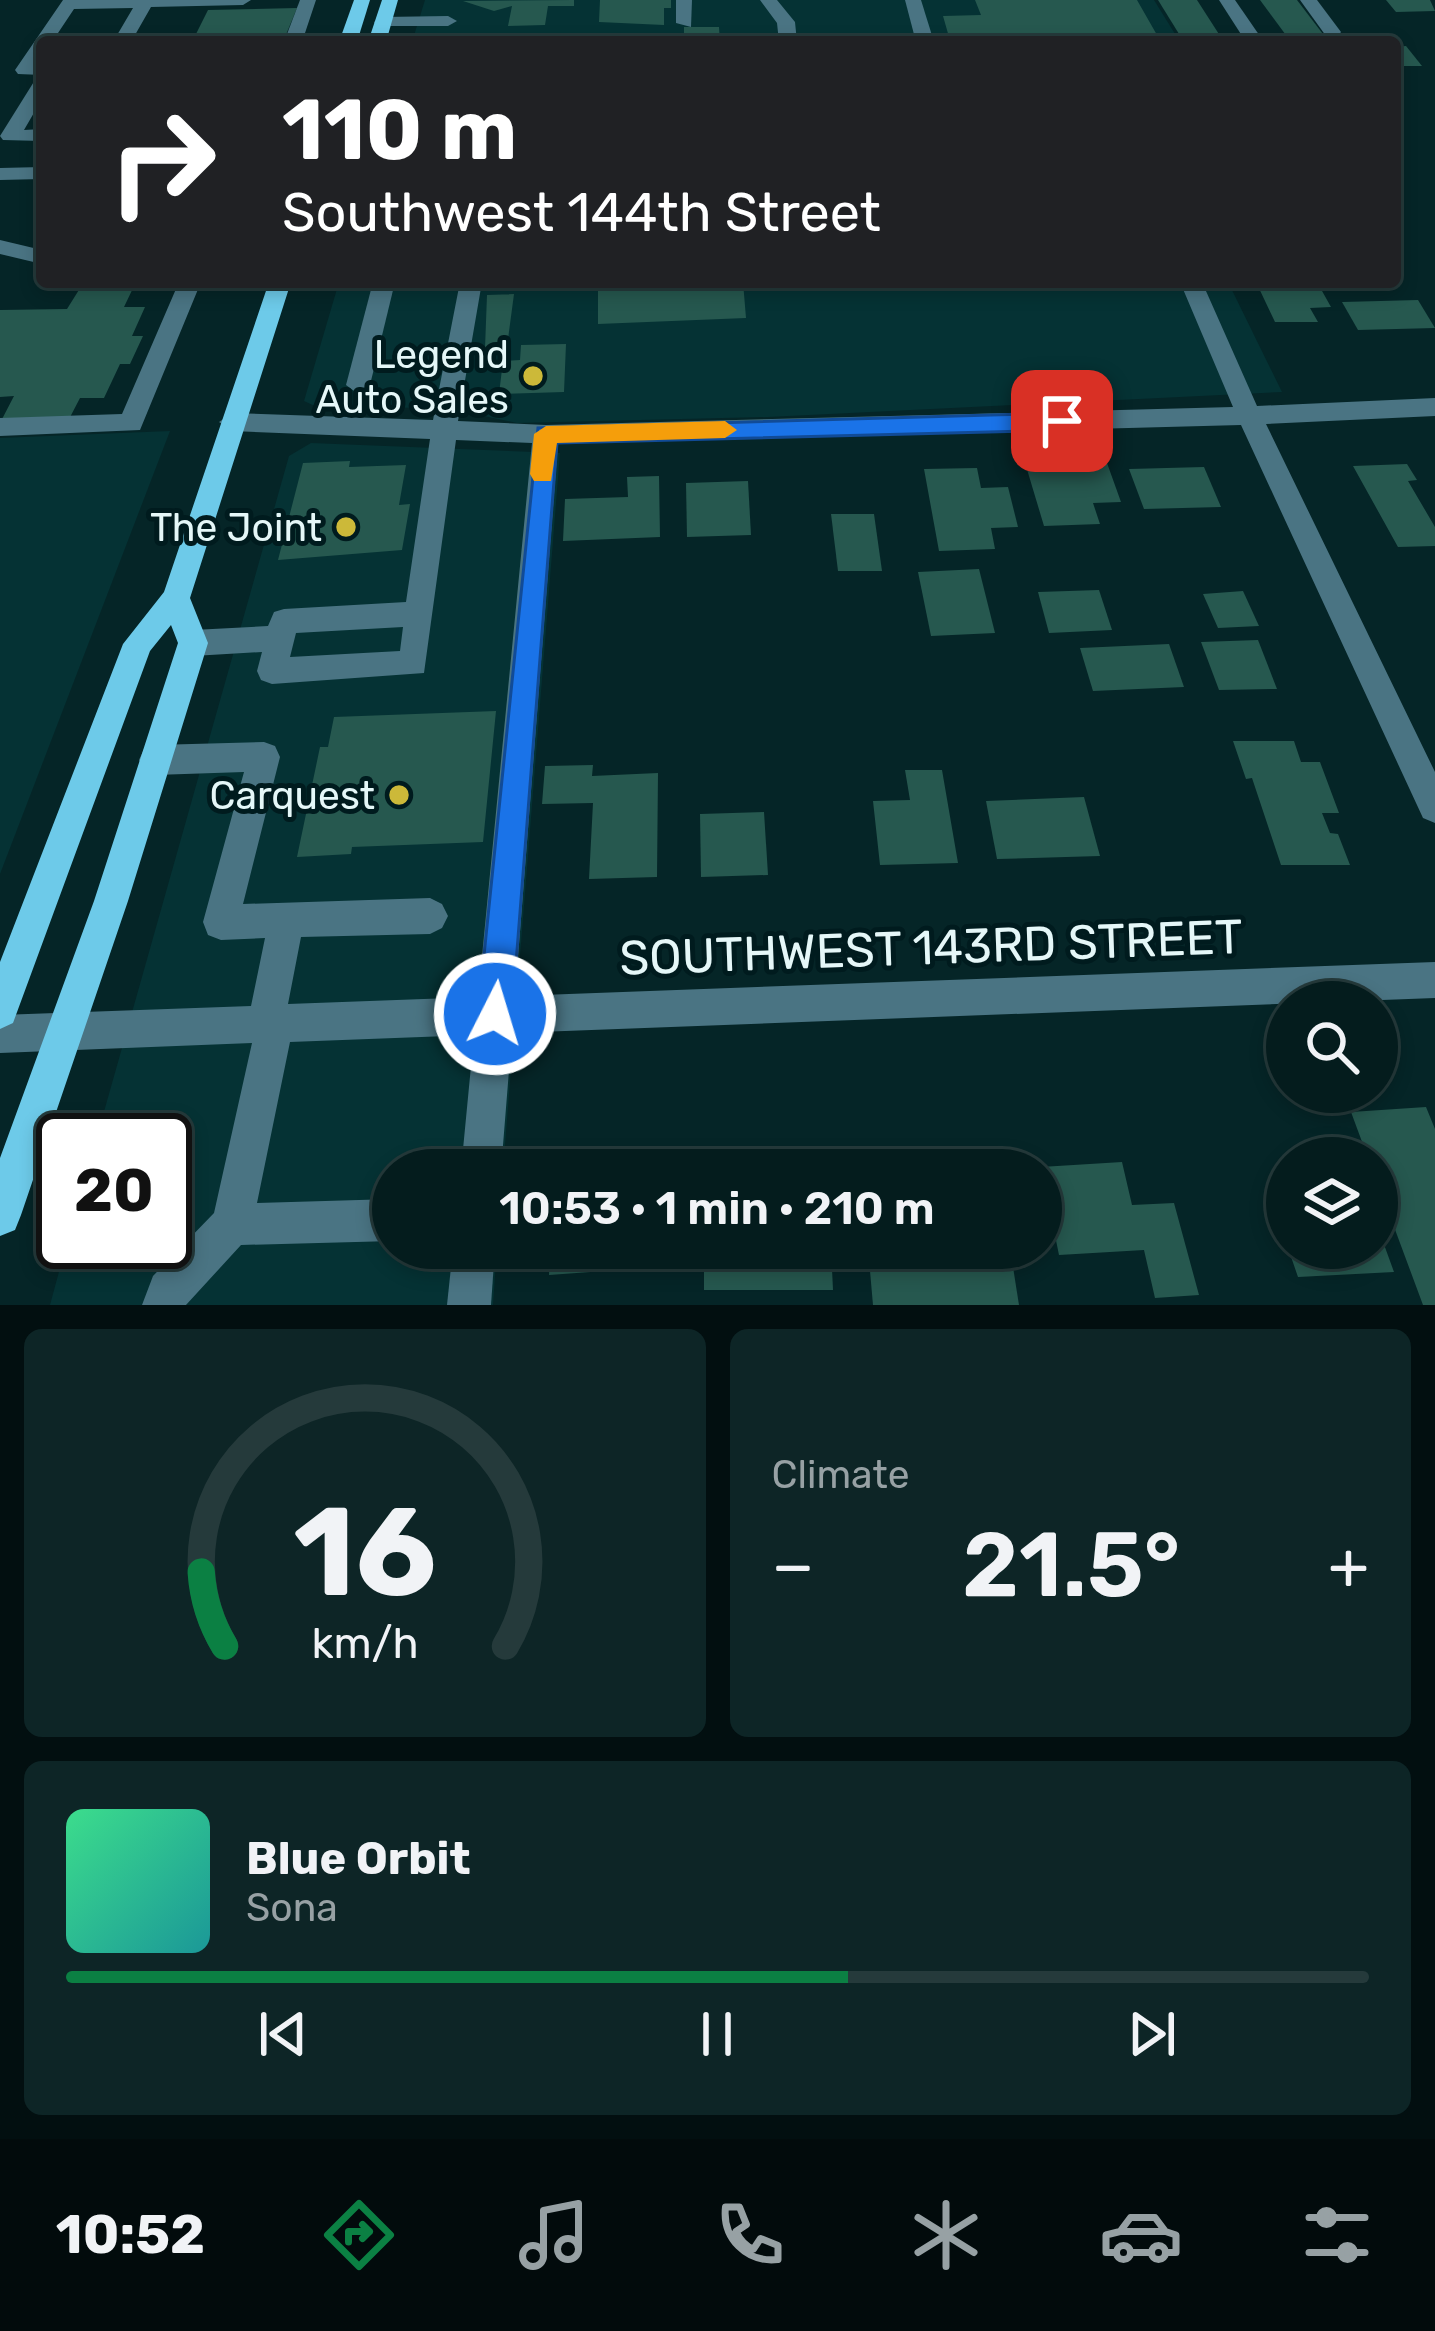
<!DOCTYPE html>
<meta charset="utf-8">
<style>
:root{--surface:#041c1d;--page:#0d2526;--text:#f1f3f6;--muted:#97a1a4;--line:#253a3b;--accent:#0b8043}
body{margin:0;font-family:Rubik,sans-serif;background:var(--page);color:var(--text);height:100vh;display:flex;flex-direction:column;font-size:45px;white-space:nowrap}
*{box-sizing:border-box;margin:0}
p{font-size:39px;color:var(--muted)}
.icon{flex:none;width:66px;height:66px;fill:none;stroke:currentColor;stroke-width:2;stroke-linecap:round;stroke-linejoin:round}
.map{position:relative;height:1305px;overflow:hidden}
.sheet{display:flex;flex-direction:column;gap:24px;padding:24px;background:#020f10;flex:1}
.sheet>*{flex:none}
.banner{position:absolute;left:36px;top:36px;width:1365px;height:252px;border-radius:12px;box-shadow:0 6px 18px #0003,0 0 0 3px var(--line);background:#202124;color:#fff;overflow:hidden}
.tools{position:absolute;left:1266px;top:981px;display:grid;gap:24px}
.tools a{display:grid;place-items:center;width:132px;height:132px;border-radius:50%;background:var(--surface);box-shadow:0 6px 18px #0003,0 0 0 3px var(--line);font-size:60px}
.speed{position:absolute;left:36px;top:1113px;display:flex;gap:24px;font-size:60px;font-weight:700;text-align:center}
.speed>*{display:grid;place-content:center;width:156px;height:156px;border-radius:50%;background:var(--surface);box-shadow:0 6px 18px #0003,0 0 0 3px var(--line);line-height:1}
.speed .limit{border:6px solid #111;border-radius:18px;background:#fff;color:#111}
.pin{position:absolute;display:grid;place-items:center;width:102px;height:102px;color:#fff;margin:-51px;border-radius:24px;box-shadow:0 6px 18px #0006}
.me{position:absolute;width:132px;margin:-66px;rotate:5deg;stroke-linejoin:round;filter:drop-shadow(0 0 9px #0008)}
.turn{display:flex;align-items:center;gap:42px;height:252px;padding:0 48px;font-size:54px}
.turn .icon{width:156px;height:156px;stroke-width:2.5}
.turn b{display:block;font-size:84px;line-height:102px}
.big{font-size:90px;font-weight:600;line-height:1.1}
.sheet .tile{flex:1;display:flex;flex-direction:column;justify-content:center;gap:18px;min-width:0;padding:0 42px;border-radius:18px;background:var(--page)}
.sheet .dial{align-items:center;gap:0}
.dial svg{height:312px;overflow:visible;fill:none;stroke:var(--line);stroke-width:7;stroke-linecap:round;text-anchor:middle}
.dial text{fill:var(--text);stroke:none}
.song{display:flex;align-items:center;gap:36px}
.cover{width:144px;height:144px;border-radius:18px;background:linear-gradient(135deg,hsl(150 70% 55%),hsl(180 70% 35%))}
.played{height:12px;border-radius:6px;background:linear-gradient(90deg,var(--accent) 60%,var(--line) 60%)}
.keys{display:flex;justify-content:space-around;direction:ltr}
.heat{display:flex;justify-content:space-between;align-items:center;font-size:66px;direction:ltr}
.sheet .tiles{flex:1;display:grid;gap:24px;grid-template-columns:1fr 1fr}
.tile:last-child{grid-column:span 2}
.trip{position:absolute;left:372px;top:1149px;width:690px;height:120px;border-radius:60px;background:var(--surface);box-shadow:0 6px 18px #0003,0 0 0 3px var(--line);font-weight:600;line-height:120px;text-align:center}
.dock{display:flex;height:192px;justify-content:space-around;align-items:center;background:#020b0c;color:var(--muted)}
.dock .icon{width:84px;height:84px}
.dock .current{color:var(--accent)}
.dock b{font-size:54px;color:var(--text)}
.map>svg:first-child{display:block}
.built{fill:#053234}
.building{fill:#26584f}
.lines{fill:none;stroke-linecap:round;stroke-linejoin:round}
.minor{fill:#4a7483;fill-rule:evenodd}
.major{fill:#6dcae9;fill-rule:evenodd}
.route{fill:#1a73e8;stroke:#114b97;stroke-width:3}
.slow{fill:#f59e0b}
.poi-dot{fill:#ccb939;stroke:#001b1e;stroke-width:4.5}
.labels{text-anchor:middle;stroke-width:10;stroke-linejoin:round;paint-order:stroke}
.poi-label{font-size:39px;fill:#e5f7f8;stroke:#001b1e;text-anchor:end}
.near-street-label{font-size:48px;fill:#e5f7f8;stroke:#001b1e}
</style>
<div class="map">
<svg width="1435" height="1305" viewBox="0 0 1435 1305">
<rect width="100%" height="100%" fill="#052527"/>
<g class="built">
<path d="M425,0H1154L1180,42H412Z"/>
<path d="M339,282H1228L1282,392L768,417L517,423L446,408L317,407L304,401Z"/>
<path d="M170,431L0,874V438Z"/>
<path d="M311,443L560,453L503,1170H393V1248H497L493,1305H50L67,1242H165V1140H96L289,456Z"/>
</g>
<g class="building">
<path d="M574,0V6H548L545,25L508,26L512,6L494,11L463,1Z"/>
<path d="M600,0H671V8H664V25L599,22Z"/>
<path d="M975,0H1137L1161,42H1035L1032,34L949,37L943,16L981,15Z"/>
<path d="M1158,0H1197L1224,42H1184Z"/>
<path d="M1260,0H1297L1329,42H1291Z"/>
<path d="M1386,0H1430L1435,11L1396,12Z"/>
<path d="M297,8L283,42H192L208,10Z"/>
<path d="M684,27H719L720,42H684Z"/>
<path d="M1406,46L1422,66H1395V47Z"/>
<path d="M743,282L746,318L598,324V286Z"/>
<path d="M1256,282H1317L1331,307L1310,308L1318,322H1275Z"/>
<path d="M135,284L124,307H145L132,336H143L130,364H120L104,398H80L67,423H0L14,396L0,397V310L67,309L82,285Z"/>
<path d="M514,294L508,339H499L498,347L485,348L487,295Z"/>
<path d="M1418,300L1435,328L1358,330L1342,302Z"/>
<path d="M566,344L564,392L499,394L503,361L520,360L521,345Z"/>
<path d="M350,461L349,467L406,465L399,505L410,504L402,550L278,560L303,463Z"/>
<path d="M1107,463L1121,502L1093,503L1100,524L1044,526L1026,466Z"/>
<path d="M1407,464L1417,480L1408,481L1435,527V546L1398,547L1353,466Z"/>
<path d="M1204,467L1221,507L1144,509L1129,469Z"/>
<path d="M977,468L981,488L1008,487L1018,527L991,528L995,549L939,551L924,469Z"/>
<path d="M659,476L660,537L563,541L565,499L628,497L627,477Z"/>
<path d="M748,481L751,535L687,537L686,483Z"/>
<path d="M831,514H874L882,571H838Z"/>
<path d="M979,569L995,633L931,636L918,572Z"/>
<path d="M1099,590L1112,630L1049,633L1038,592Z"/>
<path d="M1243,591L1259,626L1218,628L1203,594Z"/>
<path d="M1258,640L1277,689L1219,690L1201,642Z"/>
<path d="M1169,644L1184,687L1093,691L1080,648Z"/>
<path d="M496,711L483,842L352,847L351,854L297,857L320,747H328L334,717Z"/>
<path d="M1233,741H1294L1301,762H1320L1339,813H1322L1330,833L1338,834L1350,865H1281L1252,778L1246,779Z"/>
<path d="M593,765L592,776L658,773L657,877L589,879L593,803L542,804L545,766Z"/>
<path d="M905,770H942L958,863L880,865L873,801L910,800Z"/>
<path d="M1084,797L1100,856L997,859L986,801Z"/>
<path d="M764,812L768,875L701,877L700,814Z"/>
<path d="M1426,1107L1435,1129V1305H1423L1377,1181V1158H1368L1351,1112Z"/>
<path d="M1122,1162L1132,1205L1174,1203L1199,1295L1155,1298L1144,1250L1059,1255L1041,1167Z"/>
<path d="M1287,1198V1240L1286,1241L1273,1199Z"/>
<path d="M1378,1228L1394,1272L1298,1277L1288,1248H1377Z"/>
<path d="M550,1248H646V1268L549,1275Z"/>
<path d="M704,1248H831L833,1290H704Z"/>
<path d="M868,1248H1010L1019,1305H873Z"/>
</g>
<g class="lines">
<g class="minor">
<path d="M63,0H251L243,5L151,7L131,42H113L133,8L74,9L52,42H42L37,65H42V75L18,74L15,70Z"/>
<path d="M300,0H316L302,42H284Z"/>
<path d="M676,0H692L691,27L676,23Z"/>
<path d="M760,0H777L795,22L797,42H779L777,23Z"/>
<path d="M905,0H921L934,42H916Z"/>
<path d="M1219,0H1235L1264,42H1246Z"/>
<path d="M1300,0H1317L1341,32L1338,36H1326Z"/>
<path d="M383,17L448,16L457,21L448,26H377L374,22Z"/>
<path d="M42,78V99L24,130L42,129V141L3,140L0,136L35,80Z"/>
<path d="M42,167V179L0,180V168Z"/>
<path d="M0,240L42,250V264L0,254Z"/>
<path d="M179,282H201L140,430L0,436V418L122,414Z"/>
<path d="M373,282H395L370,385L358,394L346,385Z"/>
<path d="M460,282H482L458,421L546,425L1233,407L1180,282H1202L1257,406L1435,398V416L1266,424L1435,772V823L1423,818L1241,425L558,443L515,996L1435,962V998L512,1033L501,1170H461L474,1035L290,1042L257,1203L393,1199V1241L241,1245L186,1305H142L153,1276L214,1213L252,1043L0,1053V1015L251,1006L265,938L221,940L208,935L203,922L244,772L155,775L144,771L139,760L144,749L155,745L264,742L275,746L280,757L243,904L430,898L442,904L448,916L442,928L430,934L301,937L288,1004L478,997L532,443L456,440L424,673L272,684L261,680L257,671L262,652L193,656L182,652L178,643L182,634L193,630L268,626L274,612L284,609L406,602L430,439L232,431L219,422L232,413L433,420ZM403,627L400,651L290,657L296,633Z"/>
<path d="M453,1248H495L491,1305H447Z"/>
</g>
<g class="major">
<path d="M354,0H370L357,42H339Z"/>
<path d="M382,0H398L386,42H368Z"/>
<path d="M269,282H291L190,598L208,643L128,901L21,1215L15,1230L0,1236V1158L94,901L178,643L171,625L150,651L13,1023L0,1029V962L123,644L164,592Z"/>
</g>
</g>
<path class="route" d="M1062,413L1073,421L1062,430L557,443L512,1014L507,1026L495,1031L483,1026L478,1014L538,428Z"/>
<path class="slow" d="M725,421L737,430L725,438L557,443L551,481H534L530,474L534,434L546,426Z"/>
<g class="poi-dot">
<circle cx="533" cy="376" r="12"/>
<circle cx="346" cy="527" r="12"/>
<circle cx="399" cy="795" r="12"/>
</g>
<g class="labels">
<g class="poi-label">
<text x="509" y="368">Legend<tspan x="509" dy="45">Auto Sales</tspan></text>
<text x="322" y="541">The Joint</text>
<text x="375" y="809">Carquest</text>
</g>
<g class="near-street-label">
<text transform="translate(931 947) rotate(-2)" y="17">SOUTHWEST 143RD STREET</text>
</g>
</g>
</svg>
<div class="tools">
<a><svg class="icon" aria-label="search" viewBox="0 0 24 24"><circle cx="10" cy="10" r="6"/><path d="M15 15l6 6"/></svg></a>
<a><svg class="icon" aria-label="layers" viewBox="0 0 24 24"><path d="M12 4l9 5-9 5-9-5zM3 14l9 5 9-5"/></svg></a>
</div>
<div class="speed"><div class="limit">20</div></div>
<div class="pin" style="left:1062px;top:421px;background:#d93025"><svg class="icon" aria-label="arrive" viewBox="0 0 24 24"><path d="M6 21V4h12l-3 4 3 4H6"/></svg></div>
<svg class="me" style="left:495px;top:1014px" viewBox="-20 -20 40 40"><circle r="17" fill="#1a73e8" stroke="#fff" stroke-width="3"/><path d="M0-11L8 9 0 5-8 9z" fill="#fff"/></svg>
<div class="trip">10:53 · 1 min · 210 m</div>
<div class="banner">
<div class="turn"><svg class="icon" aria-label="right" viewBox="0 0 24 24"><path d="M7 20v-9h11M14 6l5 5-5 5"/></svg><div><b>110 m</b>Southwest 144th Street</div></div>
</div>
</div>
<section class="sheet">
<div class="tiles">
<div class="tile dial"><svg viewBox="0 0 100 80">
<path d="M14 69A42 42 0 1 1 86 69"/>
<path d="M14 69A42 42 0 0 1 8 50" stroke="#0b8043"/>
<text x="50" y="56" font-size="32" font-weight="700">16</text>
<text x="50" y="72" font-size="11">km/h</text>
</svg></div>
<div class="tile"><p>Climate</p>
<div class="heat"><a>−</a><b class="big">21.5°</b><a>+</a></div>
</div>
<div class="tile">
<div class="song"><i class="cover"></i><div><b>Blue Orbit</b><p>Sona</p></div></div>
<div class="played"></div>
<div class="keys"><svg class="icon" aria-label="previous" viewBox="0 0 24 24"><path d="M18 5L8 12l10 7zM5 5v14"/></svg><svg class="icon" aria-label="pause" viewBox="0 0 24 24"><path d="M8 5v14M16 5v14"/></svg><svg class="icon" aria-label="next" viewBox="0 0 24 24"><path d="M6 5l10 7-10 7zM19 5v14"/></svg></div>
</div>
</div>
</section>
<nav class="dock">
<b>10:52</b>
<svg class="icon current" aria-label="directions" viewBox="0 0 24 24"><path d="M12 3l9 9-9 9-9-9zM9 14v-3h6M13 9l2 2-2 2"/></svg>
<svg class="icon" aria-label="music" viewBox="0 0 24 24"><path d="M9 18V5l10-2v13"/><circle cx="6" cy="18" r="3"/><circle cx="16" cy="16" r="3"/></svg>
<svg class="icon" aria-label="phone" viewBox="0 0 24 24"><path d="M5 4h4l2 5-3 2q2 4 5 5l2-3 5 2v4C11 20 4 13 5 4z"/></svg>
<svg class="icon" aria-label="climate" viewBox="0 0 24 24"><path d="M12 3v18M4 7l16 10M4 17L20 7"/></svg>
<svg class="icon" aria-label="car" viewBox="0 0 24 24"><path d="M5 17H2v-5l4-1 3-4h7l3 4 3 1v5h-3M9 17h6M6 11h13"/><circle cx="7" cy="17" r="2"/><circle cx="17" cy="17" r="2"/></svg>
<svg class="icon" aria-label="filters" viewBox="0 0 24 24"><path d="M4 7h16M4 17h16"/><circle cx="9" cy="7" r="2"/><circle cx="15" cy="17" r="2"/></svg>
</nav>
